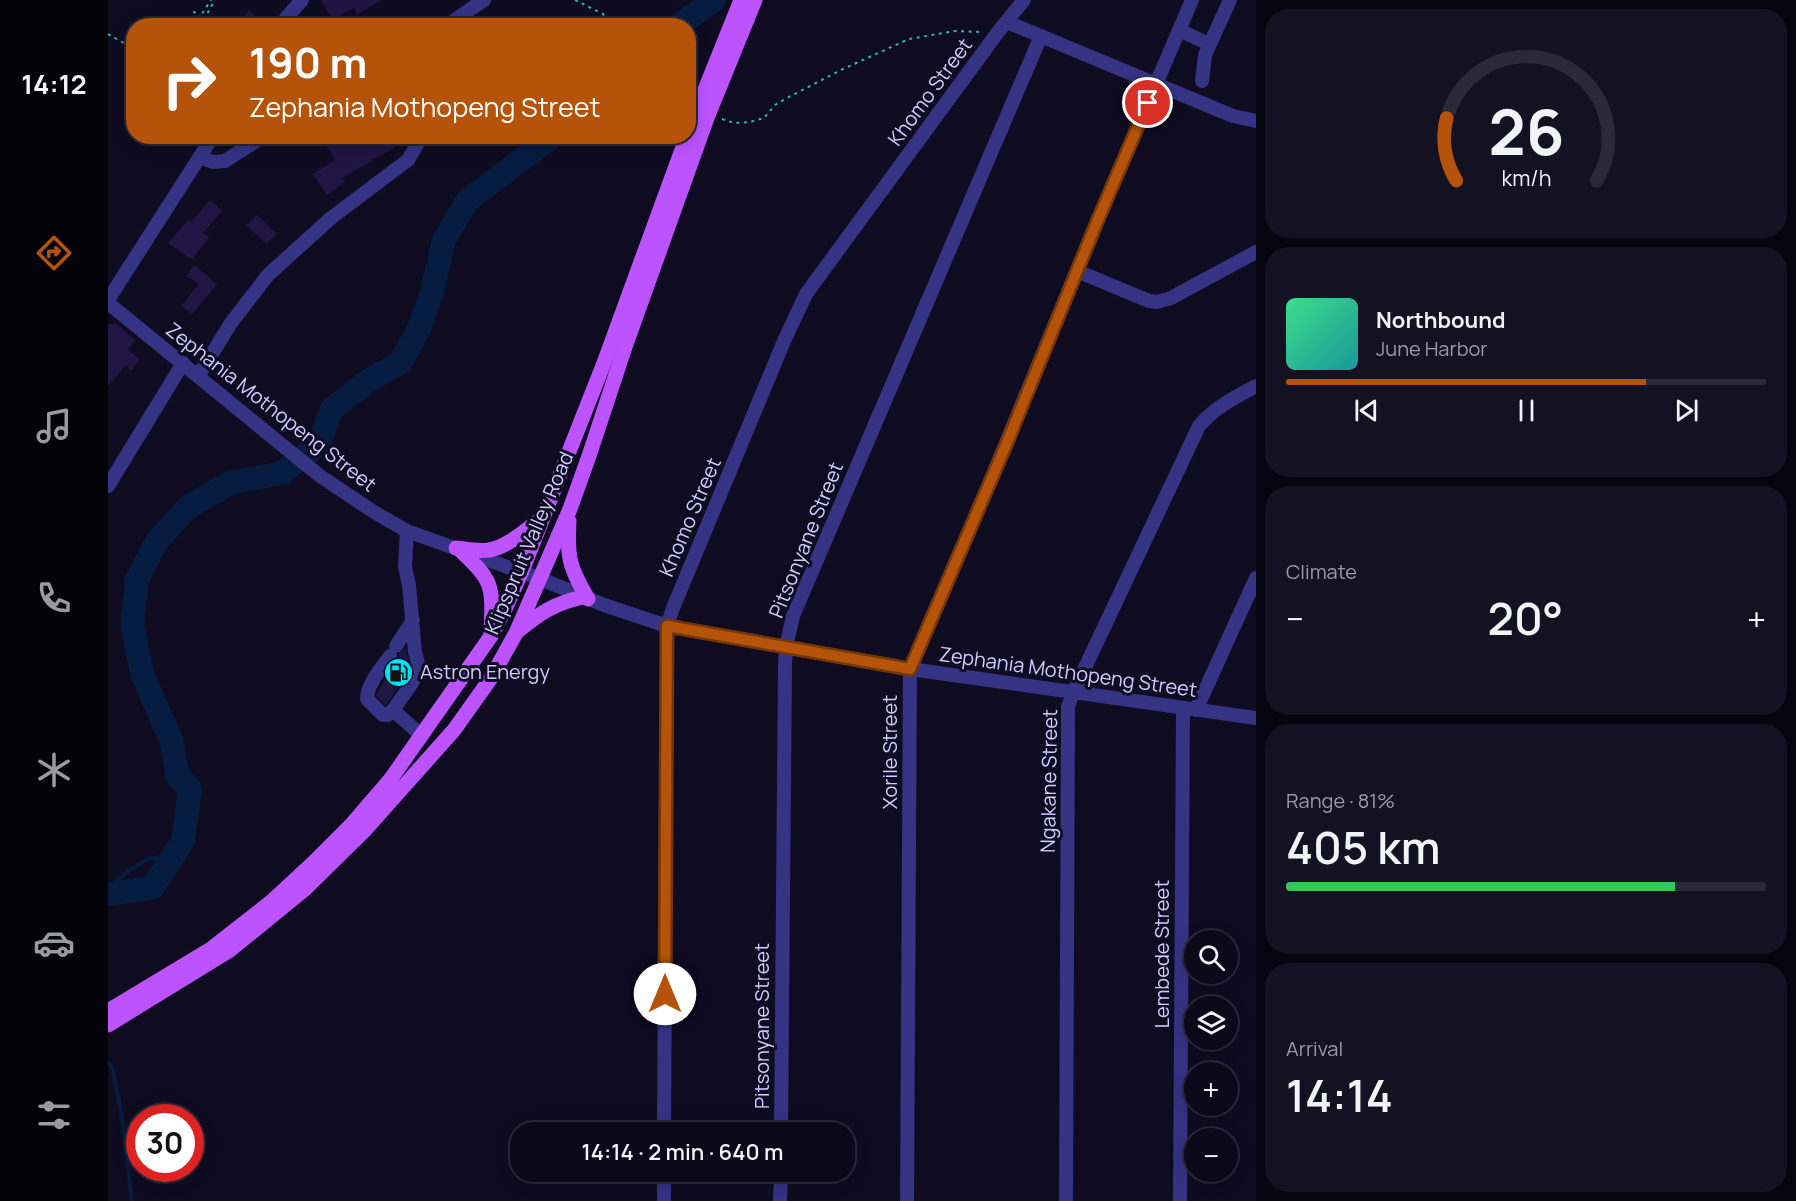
<!DOCTYPE html>
<meta charset="utf-8">
<style>
:root{--surface:#0b0819;--page:#141122;--text:#f1f3f6;--muted:#9a9aa2;--line:#2b2938;--accent:#b45309}
body{margin:0;font-family:Manrope,sans-serif;background:var(--page);color:var(--text);height:100vh;display:flex;flex-direction:column;font-size:22px;white-space:nowrap}
*{box-sizing:border-box;margin:0}
p{font-size:20px;color:var(--muted)}
.icon{flex:none;width:33px;height:33px;fill:none;stroke:currentColor;stroke-width:2;stroke-linecap:round;stroke-linejoin:round}
.map{position:relative;flex:1;overflow:hidden}
.sheet{display:flex;flex-direction:column;gap:9px;padding:9px;background:#06040e;width:540px}
.sheet>*{flex:none}
.top-card{position:absolute;left:18px;top:18px;width:570px;height:126px;border-radius:24px;box-shadow:0 3px 15px #0003,0 0 0 2px var(--line);background:#b45309;color:#fff;overflow:hidden}
.tools{position:absolute;left:1076px;top:930px;display:grid;gap:12px}
.tools a{display:grid;place-items:center;width:54px;height:54px;border-radius:50%;background:var(--surface);box-shadow:0 3px 15px #0003,0 0 0 2px var(--line);font-size:30px}
.speed{position:absolute;left:18px;top:1104px;display:flex;gap:12px;font-size:30px;font-weight:700;text-align:center}
.speed>*{display:grid;place-content:center;width:78px;height:78px;border-radius:50%;background:var(--surface);box-shadow:0 3px 15px #0003,0 0 0 2px var(--line);line-height:1}
.speed .limit{border:9px solid #d22;background:#fff;color:#111}
.pin{position:absolute;display:grid;place-items:center;width:51px;height:51px;color:#fff;margin:-26px;border:3px solid #fff;border-radius:50%;box-shadow:0 2px 6px #0007}
.me{position:absolute;width:66px;margin:-33px;rotate:0deg;stroke-linejoin:round;filter:drop-shadow(0 0 4px #0008)}
.turn{display:flex;align-items:center;gap:21px;height:126px;padding:0 24px;font-size:27px}
.turn .icon{width:78px;height:78px;stroke-width:2.5}
.turn b{display:block;font-size:42px;line-height:51px}
.big{font-size:45px;font-weight:600;line-height:1.1}
.sheet .card{flex:1;display:flex;flex-direction:column;justify-content:center;gap:9px;min-width:0;padding:0 21px;border-radius:24px;background:var(--page)}
.sheet .dial{align-items:center;gap:0}
.dial svg{height:156px;overflow:visible;fill:none;stroke:var(--line);stroke-width:7;stroke-linecap:round;text-anchor:middle}
.dial text{fill:var(--text);stroke:none}
.song{display:flex;align-items:center;gap:18px}
.cover{width:72px;height:72px;border-radius:9px;background:linear-gradient(135deg,hsl(150 70% 55%),hsl(180 70% 35%))}
.played{height:6px;border-radius:3px;background:linear-gradient(90deg,var(--accent) 75%,var(--line) 75%)}
.keys{display:flex;justify-content:space-around;direction:ltr}
.heat{display:flex;justify-content:space-between;align-items:center;font-size:33px;direction:ltr}
.charge{height:9px;border-radius:4px;background:linear-gradient(90deg,#34c759 81%,var(--line) 0)}
.trip{position:absolute;left:402px;top:1122px;width:345px;height:60px;border-radius:24px;background:var(--surface);box-shadow:0 3px 15px #0003,0 0 0 2px var(--line);font-weight:600;line-height:60px;text-align:center}
main{display:flex;flex:1;min-height:0}
.tab-bar{display:flex;flex-direction:column;width:108px;justify-content:space-around;align-items:center;background:#04030a;color:var(--muted)}
.tab-bar .icon{width:42px;height:42px}
.tab-bar .active{color:var(--accent)}
.tab-bar b{font-size:27px;color:var(--text)}
.map>svg:first-child{display:block}
.lines{fill:none;stroke-linecap:round;stroke-linejoin:round}
.stream{stroke:#051c40;stroke-width:4}
.river{stroke:#051c40;stroke-width:24}
.building{fill:#1f1644}
.path{stroke:#24baaf;stroke-width:2;stroke-dasharray:3 4.5;stroke-linecap:butt}
.minor{stroke:#343384;stroke-width:14}
.major{stroke:#bc53ff;stroke-width:15}
.route-casing{stroke:#753606;stroke-width:15}
.route{stroke:#b45309;stroke-width:10}
.labels{text-anchor:middle;stroke-width:6;stroke-linejoin:round;paint-order:stroke}
.street-label{font-size:20px;fill:#d1ccff;stroke:#0f0b21}
.poi-label{font-size:20px;fill:#d1ccff;stroke:#0f0b21;text-anchor:start}
</style>
<main>
<nav class="tab-bar">
<b>14:12</b>
<svg class="icon active" aria-label="directions" viewBox="0 0 24 24"><path d="M12 3l9 9-9 9-9-9zM9 14v-3h6M13 9l2 2-2 2"/></svg>
<svg class="icon" aria-label="music" viewBox="0 0 24 24"><path d="M9 18V5l10-2v13"/><circle cx="6" cy="18" r="3"/><circle cx="16" cy="16" r="3"/></svg>
<svg class="icon" aria-label="phone" viewBox="0 0 24 24"><path d="M5 4h4l2 5-3 2q2 4 5 5l2-3 5 2v4C11 20 4 13 5 4z"/></svg>
<svg class="icon" aria-label="climate" viewBox="0 0 24 24"><path d="M12 3v18M4 7l16 10M4 17L20 7"/></svg>
<svg class="icon" aria-label="car" viewBox="0 0 24 24"><path d="M5 17H2v-5l4-1 3-4h7l3 4 3 1v5h-3M9 17h6M6 11h13"/><circle cx="7" cy="17" r="2"/><circle cx="17" cy="17" r="2"/></svg>
<svg class="icon" aria-label="filters" viewBox="0 0 24 24"><path d="M4 7h16M4 17h16"/><circle cx="9" cy="7" r="2"/><circle cx="15" cy="17" r="2"/></svg>
</nav>
<div class="map">
<svg width="1148" height="1201" viewBox="0 0 1148 1201">
<rect width="100%" height="100%" fill="#0f0b21"/>
<g class="lines">
<g class="stream">
<path d="M0,890L19,872L40,859L65,855"/>
<path d="M0,1062L4,1067L13,1111L24,1201"/>
</g>
<g class="river">
<path d="M570,26L606,0"/>
<path d="M0,894L44,888L75,841L82,789L70,777L63,740L35,676L24,625L29,580L49,541L80,507L122,483L174,473L211,444L223,410L261,380L292,363L310,331L324,292L336,240L359,201L445,136"/>
</g>
</g>
<g class="building">
<path d="M213,0H273L249,15L245,8L225,20Z"/>
<path d="M141,10L158,26H128Z"/>
<path d="M213,136H281L287,147L234,178L237,182L219,195L204,174L227,160Z"/>
<path d="M102,200L114,211L95,233L101,237L84,260L60,243L80,220L84,221Z"/>
<path d="M149,215L169,234L158,244L138,225Z"/>
<path d="M86,265L109,284L84,314L73,306L91,284L78,276Z"/>
<path d="M0,324H9L27,340L20,349L32,360L23,371L18,365L0,386Z"/>
<path d="M298,648L302,666L296,679L278,705L268,696L270,691L289,661L291,654Z"/>
</g>
<g class="lines">
<g class="path">
<path d="M467,0L495,14L508,26"/>
<path d="M78,26L86,12L92,15"/>
<path d="M86,26L103,0"/>
<path d="M92,26L107,0"/>
<path d="M0,34L26,49"/>
<path d="M614,119L626,123L642,122L656,118L667,105L677,99L735,69L801,39L847,31L872,32"/>
</g>
<g class="minor">
<path d="M899,22L1125,116L1148,121"/>
<path d="M174,26L178,18L194,0"/>
<path d="M338,26L376,0"/>
<path d="M1071,30L1101,44"/>
<path d="M1094,81L1097,55L1122,0"/>
<path d="M92,157L105,162L117,161L156,136"/>
<path d="M969,271L1041,301L1049,302L1063,298L1148,252"/>
<path d="M0,300L105,136"/>
<path d="M0,303L212,476L266,512L299,531L433,579L496,605L559,626L802,669L1148,718"/>
<path d="M90,376L123,323L160,275L223,218L300,160L314,136"/>
<path d="M0,486L75,363"/>
<path d="M299,531L297,567L301,585L307,652L311,667L304,683L285,710L314,736"/>
<path d="M288,646L305,620"/>
<path d="M282,656C273,669 259,684 259,699L275,715H280L285,710"/>
<path d="M1088,710L1148,578"/>
<path d="M556,1132L559,626L565,608L676,341L698,294L890,32L916,0"/>
<path d="M673,1132L677,665L678,647L685,616L933,36"/>
<path d="M556,1201V1172"/>
<path d="M672,1201L673,1172"/>
<path d="M799,1201L802,669L874,501L991,217L1084,0"/>
<path d="M958,1201L960,707L965,693L1091,426C1107,407 1126,398 1148,386"/>
<path d="M1072,1201L1075,708"/>
</g>
<g class="major">
<path d="M580,132L633,0"/>
<path d="M461,521C459,557 461,567 480,599"/>
<path d="M348,548C358,549 371,552 381,550C400,547 419,529 434,518"/>
<path d="M351,549C386,582 385,585 383,633"/>
<path d="M410,631C432,613 447,603 475,597"/>
<path d="M0,1011L103,949L163,902L204,864L245,823L282,780L383,636L398,607L414,571L496,363L579,136"/>
<path d="M0,1025L122,950L197,889L256,831L346,730L383,678L408,633L462,509L481,456L517,347L599,118L647,0"/>
</g>
</g>
<g class="lines">
<defs>
<path id="route" d="M557,994L559,626L802,669L898,445L991,217L1040,103"/>
</defs>
<use href="#route" class="route-casing"/>
<use href="#route" class="route"/>
</g>
<defs>
<symbol id="fuel-disc" viewBox="-11 -11 22 22"><circle r="9.5" fill="#00e1f7" stroke="#0f0b21"/><path d="M-5.5-6h7V0h2V4h1.3V-2.5L3-4.5l.8-.8L6-3V5H2.5V1h-1V6h-7ZM-4.2-4.7v3.2H.2V-4.7Z" fill="#111"/></symbol>
</defs>
<g fill-rule="evenodd">
<use href="#fuel-disc" x="274" y="656" width="33" height="33"/>
</g>
<g class="labels">
<g class="street-label">
<text transform="translate(822 92) rotate(-54)" y="7">Khomo Street</text>
<text transform="translate(163 407) rotate(38)" y="7">Zephania Mothopeng Street</text>
<text transform="translate(582 517) rotate(-67)" y="7">Khomo Street</text>
<text transform="translate(698 540) rotate(-68)" y="7">Pitsonyane Street</text>
<text transform="translate(421 543) rotate(-67)" y="7">Klipspruit Valley Road</text>
<text transform="translate(960 672) rotate(8)" y="7">Zephania Mothopeng Street</text>
<text transform="translate(782 752) rotate(-90)" y="7">Xorile Street</text>
<text transform="translate(941 781) rotate(-89)" y="7">Ngakane Street</text>
<text transform="translate(1054 954) rotate(-90)" y="7">Lembede Street</text>
<text transform="translate(654 1026) rotate(-90)" y="7">Pitsonyane Street</text>
</g>
<g class="poi-label">
<text x="312" y="679">Astron Energy</text>
</g>
</g>
</svg>
<div class="tools">
<a><svg class="icon" aria-label="search" viewBox="0 0 24 24"><circle cx="10" cy="10" r="6"/><path d="M15 15l6 6"/></svg></a>
<a><svg class="icon" aria-label="layers" viewBox="0 0 24 24"><path d="M12 4l9 5-9 5-9-5zM3 14l9 5 9-5"/></svg></a>
<a>+</a>
<a>−</a>
</div>
<div class="speed"><div class="limit">30</div></div>
<div class="pin" style="left:1040px;top:103px;background:#d93025"><svg class="icon" aria-label="arrive" viewBox="0 0 24 24"><path d="M6 21V4h12l-3 4 3 4H6"/></svg></div>
<svg class="me" style="left:557px;top:994px" viewBox="-20 -20 40 40"><circle r="19" fill="#fff"/><path d="M0-13L10 11 0 6-10 11z" fill="#b45309"/></svg>
<div class="trip">14:14 · 2 min · 640 m</div>
<div class="top-card">
<div class="turn"><svg class="icon" aria-label="right" viewBox="0 0 24 24"><path d="M7 20v-9h11M14 6l5 5-5 5"/></svg><div><b>190 m</b>Zephania Mothopeng Street</div></div>
</div>
</div>
<section class="sheet">
<div class="card dial"><svg viewBox="0 0 100 80">
<path d="M14 69A42 42 0 1 1 86 69"/>
<path d="M14 69A42 42 0 0 1 9 37" stroke="#b45309"/>
<text x="50" y="56" font-size="32" font-weight="700">26</text>
<text x="50" y="72" font-size="11">km/h</text>
</svg></div>
<div class="card">
<div class="song"><i class="cover"></i><div><b>Northbound</b><p>June Harbor</p></div></div>
<div class="played"></div>
<div class="keys"><svg class="icon" aria-label="previous" viewBox="0 0 24 24"><path d="M18 5L8 12l10 7zM5 5v14"/></svg><svg class="icon" aria-label="pause" viewBox="0 0 24 24"><path d="M8 5v14M16 5v14"/></svg><svg class="icon" aria-label="next" viewBox="0 0 24 24"><path d="M6 5l10 7-10 7zM19 5v14"/></svg></div>
</div>
<div class="card"><p>Climate</p>
<div class="heat"><a>−</a><b class="big">20°</b><a>+</a></div>
</div>
<div class="card"><p>Range · 81%</p><b class="big">405 km</b><div class="charge"></div></div>
<div class="card"><p>Arrival</p><b class="big">14:14</b></div>
</section>
</main>
